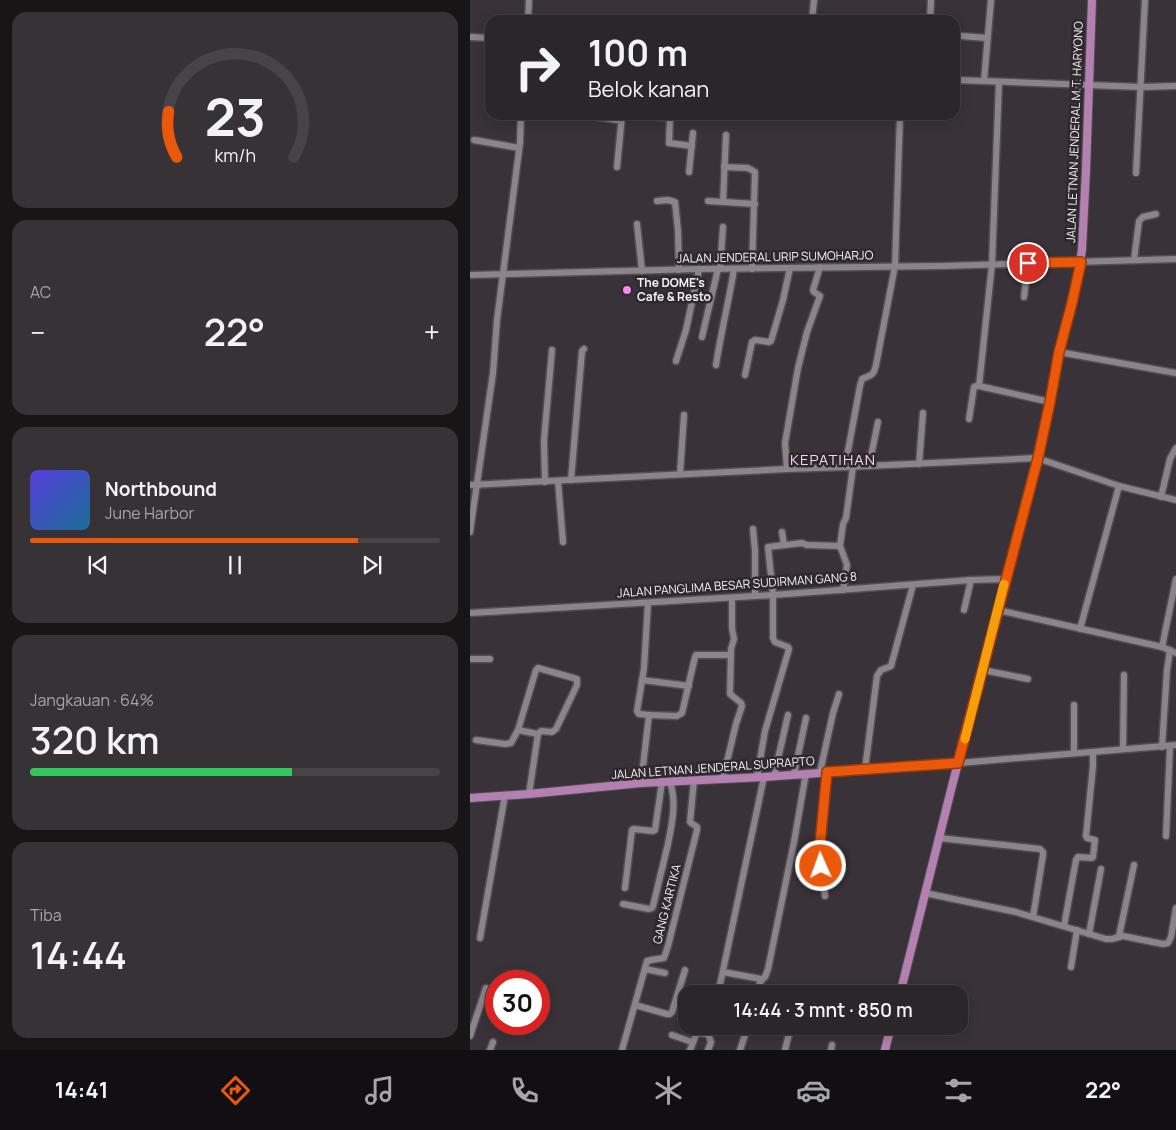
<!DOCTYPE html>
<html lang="id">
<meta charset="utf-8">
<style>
:root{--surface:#2b262a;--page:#373236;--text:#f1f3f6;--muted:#a6a5a8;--line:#474347;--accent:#ea580c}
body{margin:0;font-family:Manrope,sans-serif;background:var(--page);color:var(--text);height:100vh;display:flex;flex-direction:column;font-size:19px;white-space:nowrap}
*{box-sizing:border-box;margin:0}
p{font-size:16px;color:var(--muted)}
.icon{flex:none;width:28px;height:28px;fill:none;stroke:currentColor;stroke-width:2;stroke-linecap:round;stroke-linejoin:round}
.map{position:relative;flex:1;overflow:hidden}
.panel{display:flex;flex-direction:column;gap:12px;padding:12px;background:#181517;width:470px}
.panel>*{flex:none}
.banner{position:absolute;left:15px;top:15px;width:475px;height:105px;border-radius:15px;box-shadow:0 2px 12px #0003,0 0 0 1px var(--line);background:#2b262a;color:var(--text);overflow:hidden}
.speed{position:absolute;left:15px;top:970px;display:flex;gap:10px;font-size:25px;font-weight:700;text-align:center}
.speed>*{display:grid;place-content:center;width:65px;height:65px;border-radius:50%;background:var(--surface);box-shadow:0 2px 12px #0003,0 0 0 1px var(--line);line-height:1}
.speed .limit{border:8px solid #d22;background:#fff;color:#111}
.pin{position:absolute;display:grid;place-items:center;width:42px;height:42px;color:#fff;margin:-21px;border:2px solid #fff;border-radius:50%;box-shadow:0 1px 5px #0007}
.me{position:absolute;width:55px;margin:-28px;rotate:358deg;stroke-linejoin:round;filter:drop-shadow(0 0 4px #0008)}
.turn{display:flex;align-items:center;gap:18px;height:105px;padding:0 20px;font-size:22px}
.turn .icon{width:65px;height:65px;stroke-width:2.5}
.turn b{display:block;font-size:35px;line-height:42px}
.big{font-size:38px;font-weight:600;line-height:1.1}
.panel .widget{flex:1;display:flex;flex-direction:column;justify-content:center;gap:8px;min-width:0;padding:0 18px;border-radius:15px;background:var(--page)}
.panel .dial{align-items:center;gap:0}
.dial svg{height:130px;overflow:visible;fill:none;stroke:var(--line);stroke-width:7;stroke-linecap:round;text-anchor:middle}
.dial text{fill:var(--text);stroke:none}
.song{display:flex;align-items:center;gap:15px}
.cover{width:60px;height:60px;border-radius:8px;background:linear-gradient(135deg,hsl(250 70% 55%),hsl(200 70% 35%))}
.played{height:5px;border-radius:2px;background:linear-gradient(90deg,var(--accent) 80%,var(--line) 80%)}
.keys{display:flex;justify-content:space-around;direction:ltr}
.heat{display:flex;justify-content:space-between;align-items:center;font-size:28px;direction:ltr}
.charge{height:8px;border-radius:4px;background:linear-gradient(90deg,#34c759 64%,var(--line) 0)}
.trip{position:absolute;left:208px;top:985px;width:290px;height:50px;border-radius:15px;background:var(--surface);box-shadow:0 2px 12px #0003,0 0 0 1px var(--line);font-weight:600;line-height:50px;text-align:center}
.tabs{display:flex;height:80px;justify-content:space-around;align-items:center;background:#110f11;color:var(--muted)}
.tabs .icon{width:35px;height:35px}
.tabs .selected{color:var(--accent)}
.tabs b{font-size:22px;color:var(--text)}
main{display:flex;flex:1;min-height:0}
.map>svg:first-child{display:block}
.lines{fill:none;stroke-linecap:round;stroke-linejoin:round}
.minor-casing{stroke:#534e53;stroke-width:9}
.major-casing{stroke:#534e53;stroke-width:10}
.minor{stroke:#8c848b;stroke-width:6}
.major{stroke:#b480b0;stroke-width:8}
.route-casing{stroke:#983908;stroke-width:12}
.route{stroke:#ea580c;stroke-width:9}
.slow{stroke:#f59e0b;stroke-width:9}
.poi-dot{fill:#f689ee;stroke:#2f282e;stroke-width:2}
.labels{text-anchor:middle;stroke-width:5;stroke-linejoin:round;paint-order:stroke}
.street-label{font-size:12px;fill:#f5f1f5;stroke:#2f282e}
.poi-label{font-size:12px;font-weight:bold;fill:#f5f1f5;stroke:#2f282e;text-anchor:start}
.quarter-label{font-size:15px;letter-spacing:1px;fill:#f8d3f4;stroke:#2f282e}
</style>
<main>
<section class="panel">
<div class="widget dial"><svg viewBox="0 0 100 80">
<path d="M14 69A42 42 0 1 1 86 69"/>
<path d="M14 69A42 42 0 0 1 9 41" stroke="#ea580c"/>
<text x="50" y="56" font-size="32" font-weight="700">23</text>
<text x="50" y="72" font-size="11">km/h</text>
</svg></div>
<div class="widget"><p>AC</p>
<div class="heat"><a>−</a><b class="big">22°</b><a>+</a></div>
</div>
<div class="widget">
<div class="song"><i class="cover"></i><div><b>Northbound</b><p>June Harbor</p></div></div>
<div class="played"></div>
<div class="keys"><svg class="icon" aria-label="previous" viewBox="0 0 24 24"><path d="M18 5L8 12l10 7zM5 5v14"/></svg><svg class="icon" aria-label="pause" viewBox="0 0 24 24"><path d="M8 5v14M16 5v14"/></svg><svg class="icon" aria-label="next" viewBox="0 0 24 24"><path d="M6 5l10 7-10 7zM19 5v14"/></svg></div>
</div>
<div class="widget"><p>Jangkauan · 64%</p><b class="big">320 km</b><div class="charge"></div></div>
<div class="widget"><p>Tiba</p><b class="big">14:44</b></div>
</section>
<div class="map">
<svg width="706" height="1050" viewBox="0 0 706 1050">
<rect width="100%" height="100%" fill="#393238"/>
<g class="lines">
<defs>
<g id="minor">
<path d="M58,20L59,0"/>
<path d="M342,20L344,0"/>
<path d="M460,20L461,0"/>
<path d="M491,36L517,38"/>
<path d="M0,37L20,38"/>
<path d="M485,80L671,87L706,86"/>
<path d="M514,81L521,0"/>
<path d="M529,82L522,264L509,386L580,402"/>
<path d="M115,115L147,120L152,118"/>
<path d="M167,115L200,118L199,143L222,146"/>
<path d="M4,140L49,148"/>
<path d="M147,167L152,115"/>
<path d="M254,167L278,168L285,172L282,269"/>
<path d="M219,172L223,133"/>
<path d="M666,173L675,0"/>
<path d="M187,201L198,200L205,202L208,231L209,270"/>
<path d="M238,201L285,204"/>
<path d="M253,202L256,135"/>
<path d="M167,224L172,271"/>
<path d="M664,260L669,221L673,217L686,214"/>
<path d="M250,269L253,227"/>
<path d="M0,275L229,269L472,266L706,259"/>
<path d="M554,297L558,263"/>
<path d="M232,337L248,269"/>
<path d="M589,352L706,373"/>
<path d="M206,361L216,330L229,269"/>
<path d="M246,365C251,332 259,301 264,269"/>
<path d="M275,375L282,342L285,340L299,342L301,341L313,300L320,268"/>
<path d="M499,419L504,387L506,386H509"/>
<path d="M449,464L453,413"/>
<path d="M399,466L408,422"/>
<path d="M375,467L390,386L392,379C402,374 403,377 406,365L425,266L430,115"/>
<path d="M317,469L315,443L328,368L337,332L350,296L344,292L343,290L350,267"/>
<path d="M210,474L214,415"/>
<path d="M101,480L112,351L114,349"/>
<path d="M88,481L93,542"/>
<path d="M75,482L74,440L82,350"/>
<path d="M0,485L317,469L375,467L567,458L649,486L706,500"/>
<path d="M691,497L700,459L706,448"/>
<path d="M283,529L285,551V596"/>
<path d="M0,532L23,373L27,320L50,143L51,115"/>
<path d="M312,532L314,545"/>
<path d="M373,590L377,565L370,546L373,524L376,518L383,467"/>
<path d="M494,610L501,580"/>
<path d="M528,610L692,647L706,653"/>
<path d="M0,613L303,595L501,580L536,579"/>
<path d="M610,629L649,486"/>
<path d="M692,647L706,579"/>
<path d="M0,659H20"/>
<path d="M513,670L558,679"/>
<path d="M172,680L219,686"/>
<path d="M179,715L207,716L212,713L225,657L226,655H261"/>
<path d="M48,730L68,734"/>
<path d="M6,740L35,744L41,743L48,730L66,670L68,668L107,679V685L86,729L82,732L71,731L68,734L59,794"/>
<path d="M692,747L697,670L700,650"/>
<path d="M653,749L654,675"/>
<path d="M604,753V705"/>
<path d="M489,763L706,745"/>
<path d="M395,769L407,676L411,670L419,667L421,666L443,585"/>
<path d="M350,772L363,713L369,694"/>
<path d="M324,774L336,718"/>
<path d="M304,776L318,715"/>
<path d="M287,777L295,731L319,649L318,647L305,642L303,638V595L298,547L332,543L337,545L370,546"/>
<path d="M253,778L266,724L272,706L271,703L260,694L261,649L264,639L262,628V598"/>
<path d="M171,783L179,715L169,714L167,711L174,668L178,603"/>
<path d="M696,836L700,746"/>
<path d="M469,838L570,849L573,852V855L563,917"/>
<path d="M155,888L162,830L164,829L183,831L185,830L192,782"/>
<path d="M455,893L546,912L636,939H642L653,936L693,944L698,943L701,937L706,908"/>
<path d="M355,896L349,855L357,772"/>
<path d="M153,904L179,909L182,908L183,906C188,886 193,865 198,844C202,823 207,803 200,782"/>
<path d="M594,926L606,860L608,857L622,858L623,857L625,840L617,838L616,836L623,766V752"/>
<path d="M619,934L631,869"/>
<path d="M649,936L664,865"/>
<path d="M10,938L35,795"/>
<path d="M601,967L607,930"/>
<path d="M175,969L195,973"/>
<path d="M253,972L291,979"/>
<path d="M248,994L294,777"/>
<path d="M287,994C289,987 289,980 295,977L298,969L324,842L336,773"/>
<path d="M165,1005L197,1014H200L202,1012L215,970"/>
<path d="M202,1035L222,1042"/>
<path d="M0,1036L16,988"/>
<path d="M20,1050L23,1042"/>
<path d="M152,1050L177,961L181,960L194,958L198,946L227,830V827L221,823L220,822L224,780"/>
<path d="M220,1050L226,1035L228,1033L238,1034L241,1026"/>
<path d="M238,1050L241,1042L238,1034"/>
<path d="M270,1050L278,1026"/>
<path d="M315,1050L321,1026"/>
<path d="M361,1050L362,1045"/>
</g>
<g id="major">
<path d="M0,798L59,794L171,783L294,777L489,763"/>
<path d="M430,994L481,790L567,458L580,402L589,352L609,272L612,249L616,170L622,0"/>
<path d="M415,1050L421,1026"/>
</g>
</defs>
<use href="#minor" class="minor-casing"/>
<use href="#major" class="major-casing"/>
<use href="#minor" class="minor"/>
<use href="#major" class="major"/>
</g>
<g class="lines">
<defs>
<path id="route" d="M351,866L349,855L350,844L357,772L488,763L568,458L580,402L589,352L602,303L611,262L558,263"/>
</defs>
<use href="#route" class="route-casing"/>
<use href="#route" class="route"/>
<path class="slow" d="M495,739L534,584"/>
</g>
<circle class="poi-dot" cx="157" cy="290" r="5"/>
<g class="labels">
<g class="street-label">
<text transform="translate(605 132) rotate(-88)" y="4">JALAN LETNAN JENDERAL M.T. HARYONO</text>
<text transform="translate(305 257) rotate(-1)" y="4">JALAN JENDERAL URIP SUMOHARJO</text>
<text transform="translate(267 585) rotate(-4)" y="4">JALAN PANGLIMA BESAR SUDIRMAN GANG 8</text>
<text transform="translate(243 768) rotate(-4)" y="4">JALAN LETNAN JENDERAL SUPRAPTO</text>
<text transform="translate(197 904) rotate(-76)" y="4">GANG KARTIKA</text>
</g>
<g class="poi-label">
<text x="167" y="287">The DOME's<tspan x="167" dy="14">Cafe &amp; Resto</tspan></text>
</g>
<g class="quarter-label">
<text x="363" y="465">KEPATIHAN</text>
</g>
</g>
</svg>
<div class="speed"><div class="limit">30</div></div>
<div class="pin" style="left:558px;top:263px;background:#d93025"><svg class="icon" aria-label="arrive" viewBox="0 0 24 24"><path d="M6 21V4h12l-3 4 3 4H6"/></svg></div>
<svg class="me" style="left:351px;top:866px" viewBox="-20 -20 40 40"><circle r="17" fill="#ea580c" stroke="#fff" stroke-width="3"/><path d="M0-11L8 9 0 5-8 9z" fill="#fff"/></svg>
<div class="trip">14:44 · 3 mnt · 850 m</div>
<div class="banner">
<div class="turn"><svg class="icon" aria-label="right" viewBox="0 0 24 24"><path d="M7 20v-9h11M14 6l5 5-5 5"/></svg><div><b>100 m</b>Belok kanan</div></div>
</div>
</div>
</main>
<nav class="tabs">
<b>14:41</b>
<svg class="icon selected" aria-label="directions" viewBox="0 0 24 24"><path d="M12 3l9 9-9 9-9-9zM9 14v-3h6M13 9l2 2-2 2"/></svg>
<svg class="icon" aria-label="music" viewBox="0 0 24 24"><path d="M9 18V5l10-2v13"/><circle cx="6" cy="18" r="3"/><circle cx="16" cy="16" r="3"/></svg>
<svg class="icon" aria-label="phone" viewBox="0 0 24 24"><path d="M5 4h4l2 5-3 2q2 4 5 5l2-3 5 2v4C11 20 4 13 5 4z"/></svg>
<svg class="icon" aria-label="climate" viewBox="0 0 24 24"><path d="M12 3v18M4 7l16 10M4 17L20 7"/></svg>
<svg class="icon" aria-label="car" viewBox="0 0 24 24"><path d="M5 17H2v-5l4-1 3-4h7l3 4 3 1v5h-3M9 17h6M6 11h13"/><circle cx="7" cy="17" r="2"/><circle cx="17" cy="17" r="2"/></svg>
<svg class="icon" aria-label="filters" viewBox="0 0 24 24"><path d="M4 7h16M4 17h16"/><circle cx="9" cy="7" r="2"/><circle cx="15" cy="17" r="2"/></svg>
<b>22°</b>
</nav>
